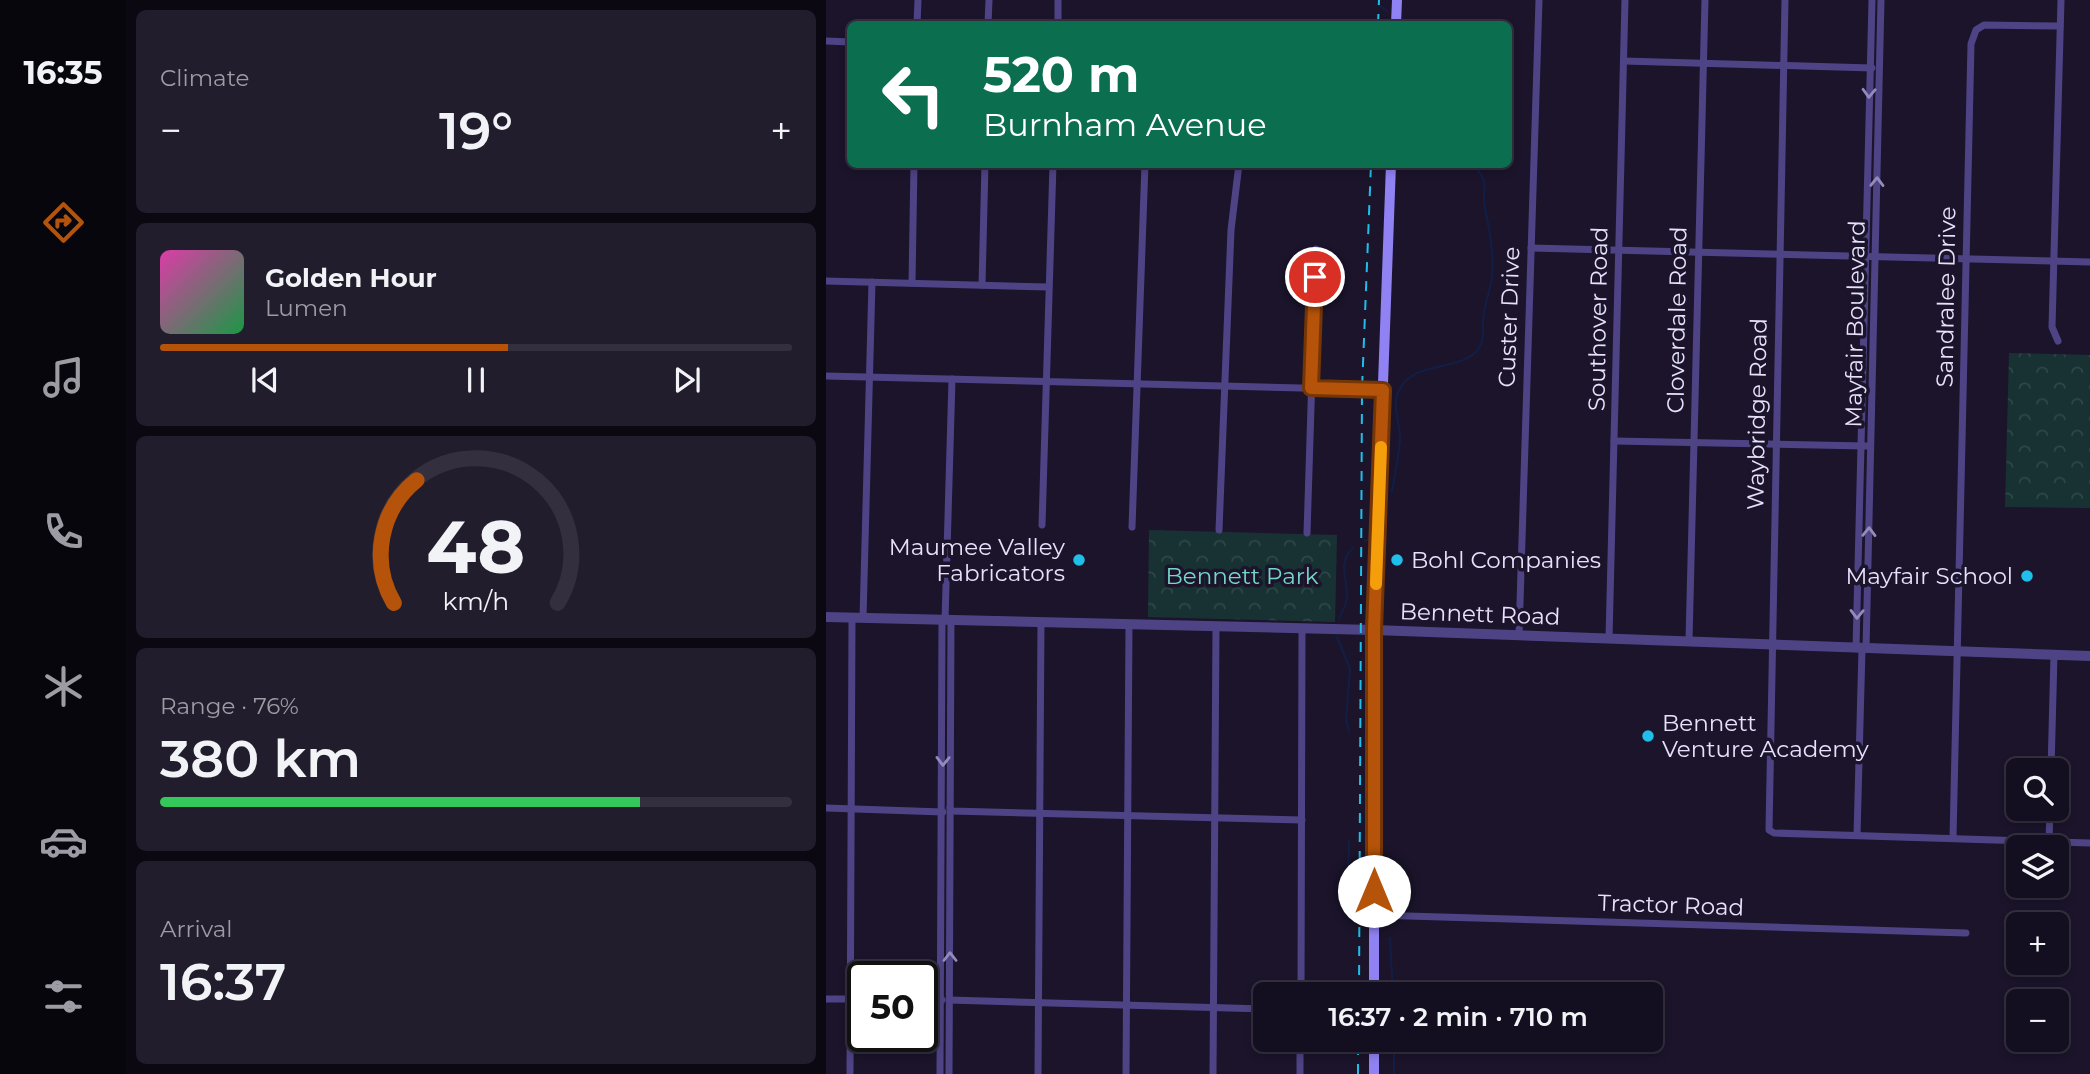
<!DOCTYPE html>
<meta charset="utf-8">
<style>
:root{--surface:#140f20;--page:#211d2d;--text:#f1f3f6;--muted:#9d9ca5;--line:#332f3e;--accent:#b45309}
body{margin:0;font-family:Montserrat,sans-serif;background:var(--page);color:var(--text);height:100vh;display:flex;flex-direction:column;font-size:26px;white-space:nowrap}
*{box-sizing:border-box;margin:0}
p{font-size:23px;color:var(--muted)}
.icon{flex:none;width:38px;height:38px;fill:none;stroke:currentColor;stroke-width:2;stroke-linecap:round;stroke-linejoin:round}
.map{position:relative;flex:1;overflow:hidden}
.sheet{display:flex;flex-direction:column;gap:10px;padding:10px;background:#0b0812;width:700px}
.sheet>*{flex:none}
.guide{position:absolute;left:21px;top:21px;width:665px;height:147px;border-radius:10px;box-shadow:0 4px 10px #0003,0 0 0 2px var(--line);background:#0b6e4f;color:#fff;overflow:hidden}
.fabs{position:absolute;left:1180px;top:758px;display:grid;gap:14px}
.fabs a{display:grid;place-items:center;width:63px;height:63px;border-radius:10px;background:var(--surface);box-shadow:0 4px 10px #0003,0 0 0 2px var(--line);font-size:35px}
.speed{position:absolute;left:21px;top:961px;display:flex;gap:14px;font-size:35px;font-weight:700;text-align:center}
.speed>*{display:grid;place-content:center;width:91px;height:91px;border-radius:50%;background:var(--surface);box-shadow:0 4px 10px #0003,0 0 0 2px var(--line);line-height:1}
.speed .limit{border:4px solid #111;border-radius:10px;background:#fff;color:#111}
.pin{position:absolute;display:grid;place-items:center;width:60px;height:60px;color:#fff;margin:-30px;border:4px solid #fff;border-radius:50%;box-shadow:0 2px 7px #0007}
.me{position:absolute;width:77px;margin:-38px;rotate:0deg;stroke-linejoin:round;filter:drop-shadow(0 0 5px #0008)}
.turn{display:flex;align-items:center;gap:24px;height:147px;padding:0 21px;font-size:32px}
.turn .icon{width:91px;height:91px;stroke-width:2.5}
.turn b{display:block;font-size:49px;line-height:60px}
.big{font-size:52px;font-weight:600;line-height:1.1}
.sheet .card{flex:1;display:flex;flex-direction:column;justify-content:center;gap:10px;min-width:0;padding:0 24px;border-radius:10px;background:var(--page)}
.sheet .dial{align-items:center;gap:0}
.dial svg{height:182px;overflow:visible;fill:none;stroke:var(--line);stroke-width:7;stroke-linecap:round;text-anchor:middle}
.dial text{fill:var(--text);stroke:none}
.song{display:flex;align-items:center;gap:21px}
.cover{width:84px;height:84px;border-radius:10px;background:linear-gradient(135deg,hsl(320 70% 55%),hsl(140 70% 35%))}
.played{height:7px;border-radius:4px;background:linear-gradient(90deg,var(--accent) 55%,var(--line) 55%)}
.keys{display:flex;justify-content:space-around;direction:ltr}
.heat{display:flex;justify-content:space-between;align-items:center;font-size:38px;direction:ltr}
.charge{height:10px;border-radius:5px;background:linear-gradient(90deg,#34c759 76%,var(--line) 0)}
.trip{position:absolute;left:427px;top:982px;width:410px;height:70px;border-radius:10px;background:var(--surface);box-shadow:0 4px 10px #0003,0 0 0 2px var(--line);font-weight:600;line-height:70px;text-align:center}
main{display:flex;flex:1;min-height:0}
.dock{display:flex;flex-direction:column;width:126px;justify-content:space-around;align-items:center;background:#08060d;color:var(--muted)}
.dock .icon{width:49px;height:49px}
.dock .current{color:var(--accent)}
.dock b{font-size:32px;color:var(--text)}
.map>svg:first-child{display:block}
.park{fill:url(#park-crowns)}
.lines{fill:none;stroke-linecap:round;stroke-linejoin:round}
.stream{stroke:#111f47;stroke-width:2}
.minor{stroke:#4e4485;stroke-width:7}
.tertiary{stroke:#4e4485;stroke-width:10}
.secondary{stroke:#9082f2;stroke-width:10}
.rail{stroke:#20bfe9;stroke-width:2;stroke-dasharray:10 9;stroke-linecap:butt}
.oneway{stroke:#938bbb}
.route-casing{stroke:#753606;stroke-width:18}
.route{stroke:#b45309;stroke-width:12}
.slow{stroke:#f59e0b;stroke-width:12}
.poi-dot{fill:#20bfe9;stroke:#1b142b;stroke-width:2.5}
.labels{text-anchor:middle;stroke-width:7;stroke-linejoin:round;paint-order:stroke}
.street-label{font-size:23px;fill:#e7e1fc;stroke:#1b142b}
.poi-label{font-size:23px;fill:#e7e1fc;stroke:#1b142b;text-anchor:end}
.park-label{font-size:23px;fill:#73d7c8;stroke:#1b142b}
</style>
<main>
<nav class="dock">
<b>16:35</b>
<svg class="icon current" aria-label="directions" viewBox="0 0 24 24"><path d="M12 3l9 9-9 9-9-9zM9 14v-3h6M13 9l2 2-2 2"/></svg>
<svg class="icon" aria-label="music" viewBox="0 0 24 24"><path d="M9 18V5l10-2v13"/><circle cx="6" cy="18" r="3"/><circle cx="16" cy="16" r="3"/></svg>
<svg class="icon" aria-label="phone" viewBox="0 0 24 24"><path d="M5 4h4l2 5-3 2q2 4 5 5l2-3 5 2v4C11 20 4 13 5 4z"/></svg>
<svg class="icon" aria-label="climate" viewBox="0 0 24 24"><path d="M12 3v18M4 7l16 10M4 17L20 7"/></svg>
<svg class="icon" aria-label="car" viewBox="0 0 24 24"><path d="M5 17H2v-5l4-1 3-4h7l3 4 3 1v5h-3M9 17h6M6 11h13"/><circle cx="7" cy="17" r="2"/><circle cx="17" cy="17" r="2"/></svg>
<svg class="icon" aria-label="filters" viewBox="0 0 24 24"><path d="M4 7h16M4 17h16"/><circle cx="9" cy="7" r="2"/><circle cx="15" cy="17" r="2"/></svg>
</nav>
<section class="sheet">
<div class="card"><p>Climate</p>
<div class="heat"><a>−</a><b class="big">19°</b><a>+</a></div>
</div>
<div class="card">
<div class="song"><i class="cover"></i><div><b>Golden Hour</b><p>Lumen</p></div></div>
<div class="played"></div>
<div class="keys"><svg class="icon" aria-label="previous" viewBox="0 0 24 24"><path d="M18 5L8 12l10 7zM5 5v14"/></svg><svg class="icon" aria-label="pause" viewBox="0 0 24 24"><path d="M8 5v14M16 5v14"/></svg><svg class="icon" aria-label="next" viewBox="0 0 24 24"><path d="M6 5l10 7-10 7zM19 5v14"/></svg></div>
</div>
<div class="card dial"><svg viewBox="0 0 100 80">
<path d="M14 69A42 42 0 1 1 86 69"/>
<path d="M14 69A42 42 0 0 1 24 15" stroke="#b45309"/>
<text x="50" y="56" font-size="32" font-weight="700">48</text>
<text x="50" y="72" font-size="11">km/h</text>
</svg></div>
<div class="card"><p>Range · 76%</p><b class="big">380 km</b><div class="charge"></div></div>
<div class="card"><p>Arrival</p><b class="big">16:37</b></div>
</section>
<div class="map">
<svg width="1264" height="1074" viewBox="0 0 1264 1074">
<defs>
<pattern id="park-crowns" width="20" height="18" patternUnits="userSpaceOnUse" patternTransform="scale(1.75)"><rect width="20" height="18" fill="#183234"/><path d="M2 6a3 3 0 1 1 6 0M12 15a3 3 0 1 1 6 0" fill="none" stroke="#2e4648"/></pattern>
</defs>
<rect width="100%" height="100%" fill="#1b142b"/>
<g class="park">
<path d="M1183,353L1264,355V508L1179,507Z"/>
<path d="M323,530L511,535L509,622L322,617Z"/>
</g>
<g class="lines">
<g class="stream">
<path d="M554,6L561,11"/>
<path d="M581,21L587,24"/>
<path d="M566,491C569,474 573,456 574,438C574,423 566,407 572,392C587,360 629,372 650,352C661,341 655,326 658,312C660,300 665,288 666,276C668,257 663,227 659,208C655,184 666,188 647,164"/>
<path d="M539,541L543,539"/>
<path d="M513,619C515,614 518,609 520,603C525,585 509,564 527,548"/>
<path d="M511,637L524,669L520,719L523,732"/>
<path d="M522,882L523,840"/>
<path d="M564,938L567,994"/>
<path d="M568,1040V1074"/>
</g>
<g class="minor">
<path d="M959,0L943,830L948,833L1264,843"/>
<path d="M91,24L92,0"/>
<path d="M162,24L163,0"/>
<path d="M232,24V0"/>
<path d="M0,41L24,42"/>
<path d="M798,61L1046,68"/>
<path d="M705,248L1264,262"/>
<path d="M0,281L222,287"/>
<path d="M86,283L88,164"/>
<path d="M156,285L159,164"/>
<path d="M1232,341L1226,327L1235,0"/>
<path d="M0,376L557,390"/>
<path d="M788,441L1040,446"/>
<path d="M216,525L227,164"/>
<path d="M306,527L319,164"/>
<path d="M393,530L405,230L413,164"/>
<path d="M481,533L490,249"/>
<path d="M37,618L46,282"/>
<path d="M119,620L126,379"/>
<path d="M693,635L713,0"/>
<path d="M783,638L799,0"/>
<path d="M863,641L879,0"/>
<path d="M1030,648L1046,0"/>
<path d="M1040,649L1055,0"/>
<path d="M1225,770L1228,655"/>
<path d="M0,808L117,812"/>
<path d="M124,808L126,811L476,820"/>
<path d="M1031,835L1036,649"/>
<path d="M1127,838L1145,44L1150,30L1158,25L1234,26"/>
<path d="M1223,842L1224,808"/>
<path d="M548,915L1140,933"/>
<path d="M475,994L476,628"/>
<path d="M0,999H37"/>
<path d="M123,1000L439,1009"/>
<path d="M96,1001L116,1000"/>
<path d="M24,1074L26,618"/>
<path d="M114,1074L116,620"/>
<path d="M123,1074L125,620"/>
<path d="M212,1074L215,622"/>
<path d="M300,1074L303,625"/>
<path d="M387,1074L390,626"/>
<path d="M474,1074V1040"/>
</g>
<path class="tertiary" d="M0,617L548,630L1264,656"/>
<g class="secondary">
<path d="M570,24L571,0"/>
<path d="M548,994V630L565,164"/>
<path d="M548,1040V1074"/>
</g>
<g class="rail">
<path d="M552,24L553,0"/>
<path d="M533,994L536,389L545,164"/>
<path d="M532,1074V1040"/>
</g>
</g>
<defs><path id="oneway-chevron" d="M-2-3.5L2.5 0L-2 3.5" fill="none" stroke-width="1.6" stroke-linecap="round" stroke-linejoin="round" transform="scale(1.75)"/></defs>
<g class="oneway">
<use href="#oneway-chevron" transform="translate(1043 93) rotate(92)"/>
<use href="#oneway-chevron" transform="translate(1051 182) rotate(-89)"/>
<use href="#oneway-chevron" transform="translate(1043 532) rotate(-89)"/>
<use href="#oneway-chevron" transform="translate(1031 614) rotate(91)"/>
<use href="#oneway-chevron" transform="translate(117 761) rotate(91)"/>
<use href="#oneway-chevron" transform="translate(124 957) rotate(-90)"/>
</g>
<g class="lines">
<defs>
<path id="route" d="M489,277L485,388L557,390L548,629V891"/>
</defs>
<use href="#route" class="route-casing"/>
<use href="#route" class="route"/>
<path class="slow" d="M550,584L555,447"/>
</g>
<g class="poi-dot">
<circle cx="253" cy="560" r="7"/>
<circle cx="571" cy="560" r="7"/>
<circle cx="1201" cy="576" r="7"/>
<circle cx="822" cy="736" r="7"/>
</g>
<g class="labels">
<g class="street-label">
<text transform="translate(1120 297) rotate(-89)" y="8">Sandralee Drive</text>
<text transform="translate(683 317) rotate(-88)" y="8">Custer Drive</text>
<text transform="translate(772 319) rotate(-89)" y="8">Southover Road</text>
<text transform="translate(851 320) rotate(-89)" y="8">Cloverdale Road</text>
<text transform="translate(1029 324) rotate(-89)" y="8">Mayfair Boulevard</text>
<text transform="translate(931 414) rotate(-89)" y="8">Waybridge Road</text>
<text transform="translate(654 614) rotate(2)" y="8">Bennett Road</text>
<text transform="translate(845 905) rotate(2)" y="8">Tractor Road</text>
</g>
<g class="poi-label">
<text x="239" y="555">Maumee Valley<tspan x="239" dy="26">Fabricators</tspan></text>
<text x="585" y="568" text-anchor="start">Bohl Companies</text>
<text x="1187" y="584">Mayfair School</text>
<text x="836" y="731" text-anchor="start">Bennett<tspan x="836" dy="26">Venture Academy</tspan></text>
</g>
<g class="park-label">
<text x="416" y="584">Bennett Park</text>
</g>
</g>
</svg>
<div class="fabs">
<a><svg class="icon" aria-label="search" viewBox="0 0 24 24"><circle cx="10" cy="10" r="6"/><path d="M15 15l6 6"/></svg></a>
<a><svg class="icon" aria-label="layers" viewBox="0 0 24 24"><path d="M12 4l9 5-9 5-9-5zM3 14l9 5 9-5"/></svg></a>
<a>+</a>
<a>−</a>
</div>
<div class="speed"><div class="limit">50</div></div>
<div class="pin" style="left:489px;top:277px;background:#d93025"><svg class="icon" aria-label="arrive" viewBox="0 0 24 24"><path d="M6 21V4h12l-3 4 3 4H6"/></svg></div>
<svg class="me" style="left:548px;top:891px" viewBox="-20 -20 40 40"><circle r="19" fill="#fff"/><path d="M0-13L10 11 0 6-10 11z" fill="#b45309"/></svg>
<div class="trip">16:37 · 2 min · 710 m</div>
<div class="guide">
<div class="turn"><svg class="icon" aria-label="left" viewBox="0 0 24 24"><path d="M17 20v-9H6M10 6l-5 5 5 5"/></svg><div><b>520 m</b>Burnham Avenue</div></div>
</div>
</div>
</main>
